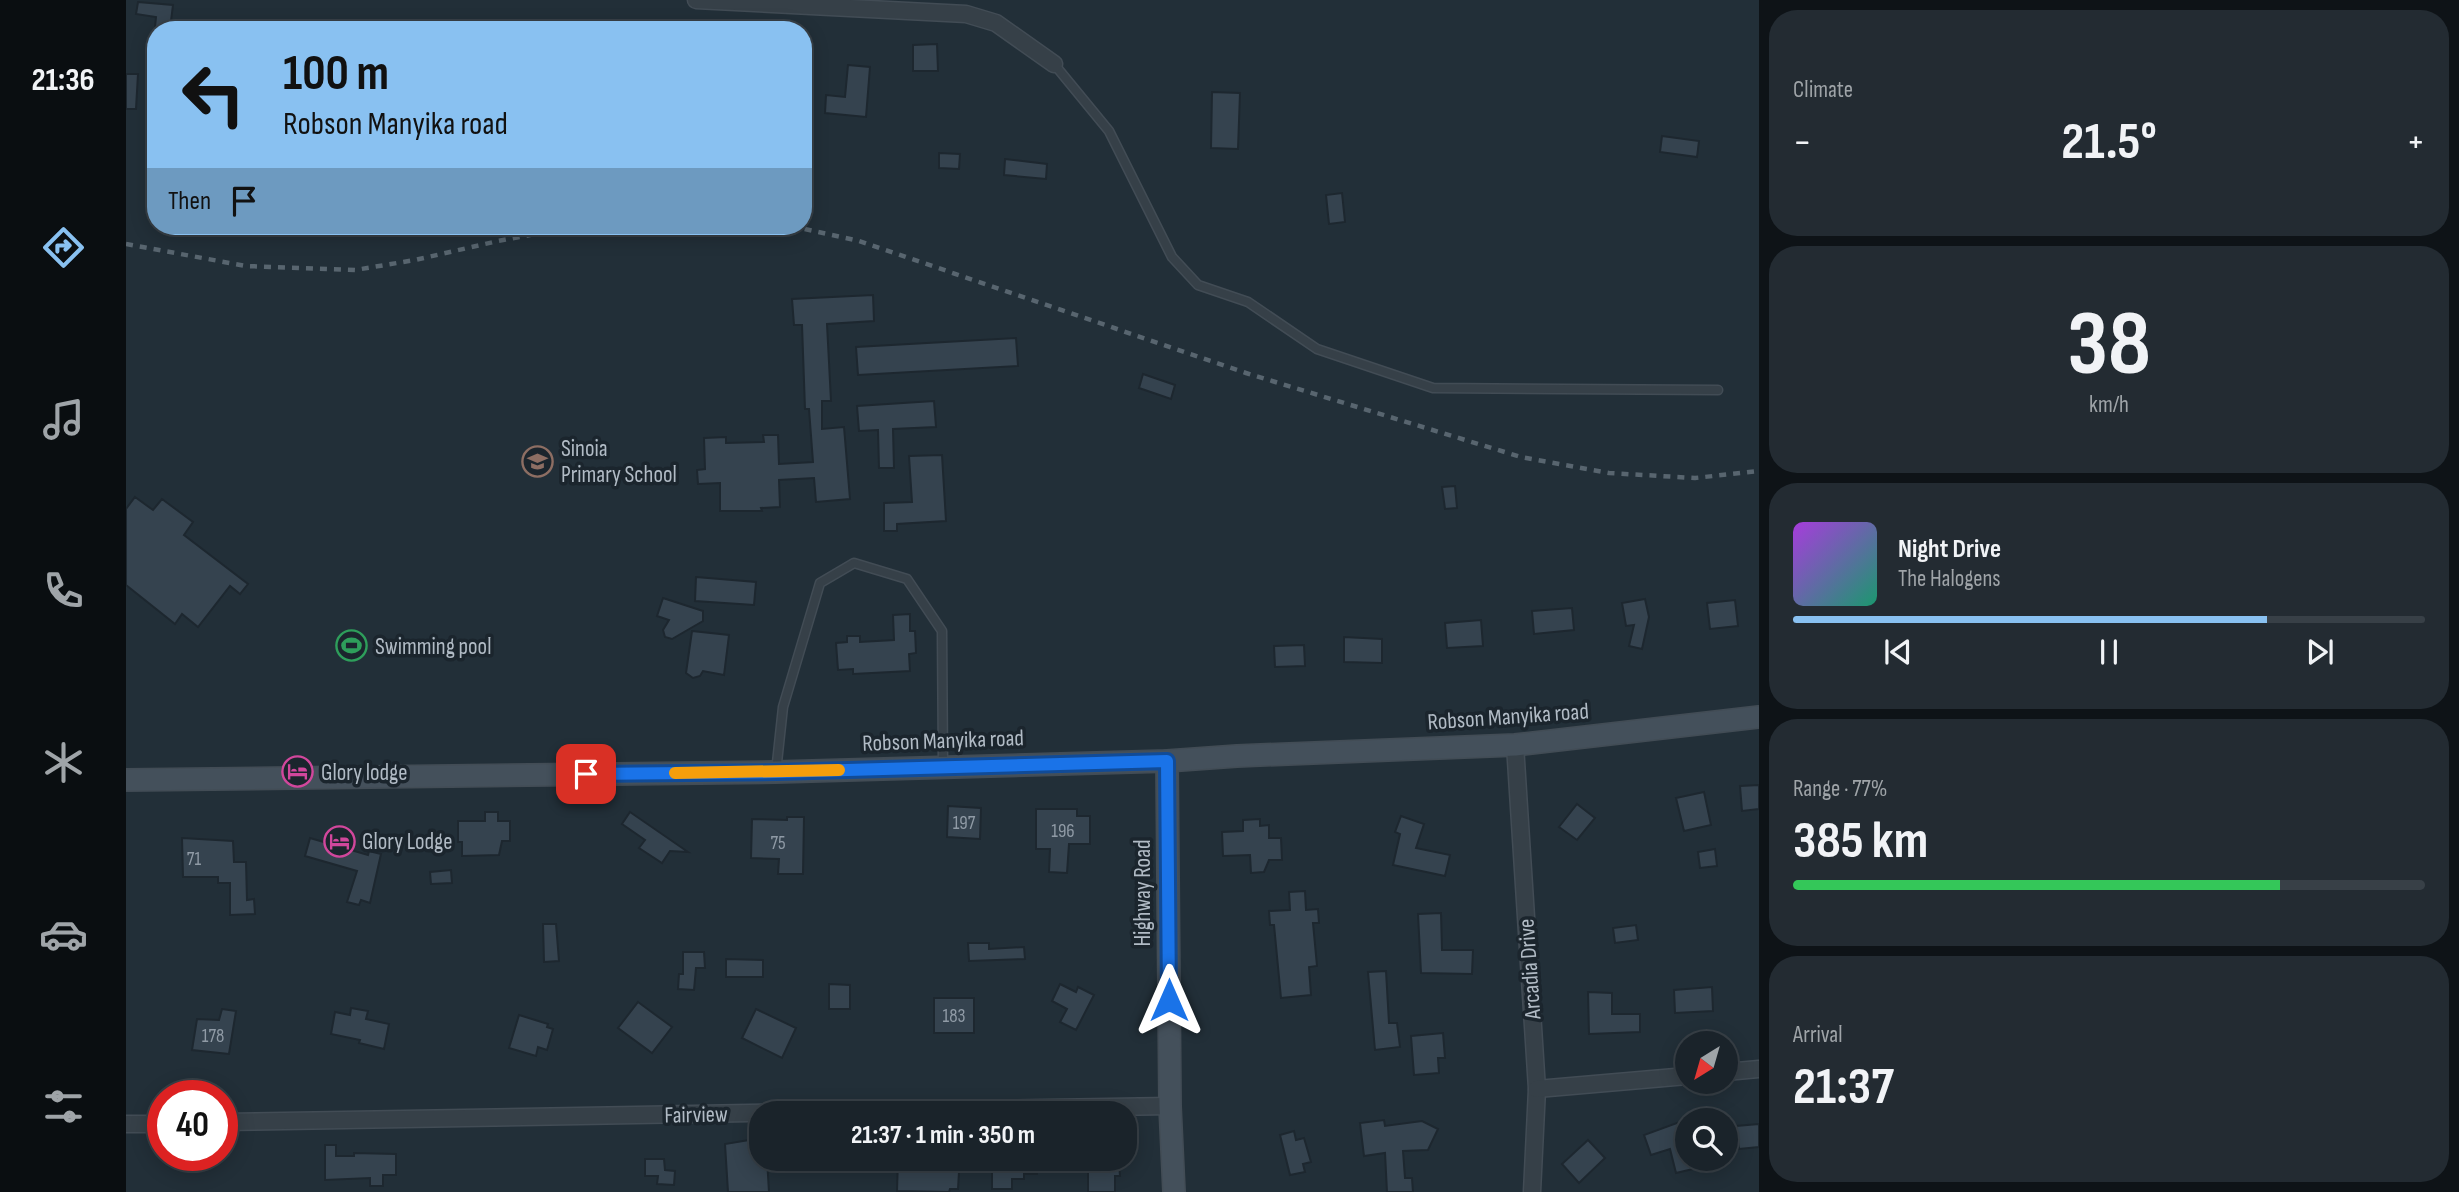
<!DOCTYPE html>
<meta charset="utf-8">
<style>
:root{--surface:#1a232a;--page:#232b32;--text:#f1f3f6;--muted:#9fa4a8;--line:#384047;--accent:#89c1f1}
body{margin:0;font-family:"Sofia Sans Condensed",sans-serif;background:var(--page);color:var(--text);height:100vh;display:flex;flex-direction:column;font-size:26px;white-space:nowrap}
*{box-sizing:border-box;margin:0}
p{font-size:23px;color:var(--muted)}
.icon{flex:none;width:38px;height:38px;fill:none;stroke:currentColor;stroke-width:2;stroke-linecap:round;stroke-linejoin:round}
.map{position:relative;flex:1;overflow:hidden}
.side{display:flex;flex-direction:column;gap:10px;padding:10px;background:#0e1317;width:700px}
.side>*{flex:none}
.hud{position:absolute;left:21px;top:21px;width:665px;height:214px;border-radius:28px;box-shadow:0 4px 18px #0003,0 0 0 2px var(--line);background:#89c1f1;color:#111;overflow:hidden}
.needle{width:46px;rotate:217deg}
.tools{position:absolute;left:1549px;top:1031px;display:grid;gap:14px}
.tools a{display:grid;place-items:center;width:63px;height:63px;border-radius:50%;background:var(--surface);box-shadow:0 4px 18px #0003,0 0 0 2px var(--line);font-size:35px}
.speed{position:absolute;left:21px;top:1080px;display:flex;gap:14px;font-size:35px;font-weight:700;text-align:center}
.speed>*{display:grid;place-content:center;width:91px;height:91px;border-radius:50%;background:var(--surface);box-shadow:0 4px 18px #0003,0 0 0 2px var(--line);line-height:1}
.speed .limit{border:10px solid #d22;background:#fff;color:#111}
.pin{position:absolute;display:grid;place-items:center;width:60px;height:60px;color:#fff;margin:-30px;border-radius:14px;box-shadow:0 4px 10px #0006}
.me{position:absolute;width:77px;margin:-38px;rotate:0deg;stroke-linejoin:round;filter:drop-shadow(0 0 5px #0008)}
.turn{display:flex;align-items:center;gap:24px;height:147px;padding:0 21px;font-size:32px}
.turn .icon{width:91px;height:91px;stroke-width:2.5}
.turn b{display:block;font-size:49px;line-height:60px}
.then{display:flex;align-items:center;height:66px;padding:0 21px;background:#0003;gap:14px;font-size:26px}
.big{font-size:52px;font-weight:700;line-height:1.1}
.side .card{flex:1;display:flex;flex-direction:column;justify-content:center;gap:10px;min-width:0;padding:0 24px;border-radius:28px;background:var(--page)}
.side .dial{align-items:center;gap:0}
.dial b{font-size:91px;line-height:1}
.song{display:flex;align-items:center;gap:21px}
.cover{width:84px;height:84px;border-radius:10px;background:linear-gradient(135deg,hsl(280 70% 55%),hsl(160 70% 35%))}
.played{height:7px;border-radius:4px;background:linear-gradient(90deg,var(--accent) 75%,var(--line) 75%)}
.keys{display:flex;justify-content:space-around;direction:ltr}
.heat{display:flex;justify-content:space-between;align-items:center;font-size:38px;direction:ltr}
.charge{height:10px;border-radius:5px;background:linear-gradient(90deg,#34c759 77%,var(--line) 0)}
.trip{position:absolute;left:623px;top:1101px;width:388px;height:70px;border-radius:28px;background:var(--surface);box-shadow:0 4px 18px #0003,0 0 0 2px var(--line);font-weight:700;line-height:70px;text-align:center}
main{display:flex;flex:1;min-height:0}
.dock{display:flex;flex-direction:column;width:126px;justify-content:space-around;align-items:center;background:#0a0e11;color:var(--muted)}
.dock .icon{width:49px;height:49px}
.dock .selected{color:var(--accent)}
.dock b{font-size:32px;color:var(--text)}
.map>svg:first-child{display:block}
.building{fill:#35434f;stroke:#1d272f;stroke-width:2}
.lines{fill:none;stroke-linecap:round;stroke-linejoin:round}
.lane-casing{stroke:#424c55;stroke-width:11}
.street-casing{stroke:#424c55;stroke-width:19}
.secondary-casing{stroke:#424c55;stroke-width:24}
.lane{stroke:#364048;stroke-width:8}
.street{stroke:#364048;stroke-width:16}
.secondary{stroke:#44505b;stroke-width:21}
.rail{stroke:#58656f;stroke-width:4.5;stroke-dasharray:7 7;stroke-linecap:butt}
.route-casing{stroke:#114b97;stroke-width:18}
.route{stroke:#1a73e8;stroke-width:12}
.slow{stroke:#f59e0b;stroke-width:12}
.labels{text-anchor:middle;stroke-width:7;stroke-linejoin:round;paint-order:stroke}
.number-label{font-size:19px;fill:#909ba6}
.poi-label{font-size:23px;fill:#b1bbc5;stroke:#1b252d;text-anchor:start}
.street-label{font-size:23px;fill:#b1bbc5;stroke:#1b252d}
</style>
<main>
<nav class="dock">
<b>21:36</b>
<svg class="icon selected" aria-label="directions" viewBox="0 0 24 24"><path d="M12 3l9 9-9 9-9-9zM9 14v-3h6M13 9l2 2-2 2"/></svg>
<svg class="icon" aria-label="music" viewBox="0 0 24 24"><path d="M9 18V5l10-2v13"/><circle cx="6" cy="18" r="3"/><circle cx="16" cy="16" r="3"/></svg>
<svg class="icon" aria-label="phone" viewBox="0 0 24 24"><path d="M5 4h4l2 5-3 2q2 4 5 5l2-3 5 2v4C11 20 4 13 5 4z"/></svg>
<svg class="icon" aria-label="climate" viewBox="0 0 24 24"><path d="M12 3v18M4 7l16 10M4 17L20 7"/></svg>
<svg class="icon" aria-label="car" viewBox="0 0 24 24"><path d="M5 17H2v-5l4-1 3-4h7l3 4 3 1v5h-3M9 17h6M6 11h13"/><circle cx="7" cy="17" r="2"/><circle cx="17" cy="17" r="2"/></svg>
<svg class="icon" aria-label="filters" viewBox="0 0 24 24"><path d="M4 7h16M4 17h16"/><circle cx="9" cy="7" r="2"/><circle cx="15" cy="17" r="2"/></svg>
</nav>
<div class="map">
<svg width="1633" height="1192" viewBox="0 0 1633 1192">
<rect width="100%" height="100%" fill="#222f38"/>
<g class="building">
<path d="M12,2L47,5L44,29L29,27L30,17L10,14Z"/>
<path d="M811,44L812,71H787V45Z"/>
<path d="M722,65L744,67L740,117L699,113L700,95L719,97Z"/>
<path d="M0,74H12L10,109H0Z"/>
<path d="M1086,92L1114,93L1112,149L1085,148Z"/>
<path d="M1536,136L1573,141L1571,157L1534,152Z"/>
<path d="M813,153L834,154L833,169L813,168Z"/>
<path d="M879,159L921,164L920,179L878,175Z"/>
<path d="M1216,193L1219,222L1203,224L1200,195Z"/>
<path d="M747,295L748,321L701,324L705,401H696V429L718,427L724,499L690,502L688,478L653,480L654,507L635,508L636,511H594V483L572,484L571,470L579,469L578,438L600,437V443L638,442L637,435H652L653,464L687,462L683,409H679L676,325H668L666,299Z"/>
<path d="M890,338L892,366L732,375L730,347Z"/>
<path d="M1017,374L1049,385L1045,399L1013,388Z"/>
<path d="M808,401L810,427L767,429L768,468H753L752,430L733,431L731,406Z"/>
<path d="M816,455L820,521L771,524V531H758V503L786,502L783,456Z"/>
<path d="M1329,486L1331,508L1319,509L1316,487Z"/>
<path d="M9,497L27,510L36,499L67,522L58,535L122,584L114,594L104,586L72,627L56,614L49,624L0,585V509Z"/>
<path d="M570,577L630,582L628,605L569,601Z"/>
<path d="M537,598L577,611V621L546,639L539,637L537,630L543,620L531,616Z"/>
<path d="M1519,599L1523,617L1516,649L1503,646L1508,625L1500,626L1496,603Z"/>
<path d="M1609,600L1612,626L1584,629L1581,603Z"/>
<path d="M1446,608L1448,630L1408,634L1406,611Z"/>
<path d="M784,614V631H789L790,653L783,654L784,671L727,674V669L712,670L710,643L721,642V636H734V642L768,640L767,615Z"/>
<path d="M1355,620L1357,646L1321,648L1319,623Z"/>
<path d="M566,631L603,635L598,675L577,671L574,676L567,678L560,673Z"/>
<path d="M1218,637L1256,639V663L1218,662Z"/>
<path d="M1178,645L1179,666L1149,667L1148,646Z"/>
<path d="M1633,785V809L1616,811L1614,786Z"/>
<path d="M1578,792L1585,825L1558,831L1550,798Z"/>
<path d="M1451,804L1469,818L1451,840L1433,827Z"/>
<path d="M822,806L855,808L854,839L821,837Z"/>
<path d="M910,809H951V816H964V844H943L941,873L923,872L924,849H910Z"/>
<path d="M359,812H372V821H384V841H376L373,855L336,856V842H332V821H359Z"/>
<path d="M504,812L562,852L544,851L536,863L513,848L519,840L496,824Z"/>
<path d="M1275,816L1298,824L1290,848L1324,855L1319,876L1267,865L1274,834L1269,832Z"/>
<path d="M661,817H678L677,874H652L653,859L625,858L626,819L661,820Z"/>
<path d="M1134,819V826L1143,825V838H1155L1156,860H1143L1138,872L1125,873L1124,855L1097,856L1096,832L1117,831V820Z"/>
<path d="M56,838L107,841L108,862H120L121,900L128,899L129,914L104,915V883H92V877H57Z"/>
<path d="M184,838L242,855L243,851L255,854L244,903L235,900L233,905L221,902L231,871L179,856Z"/>
<path d="M1589,849L1591,866L1574,868L1572,852Z"/>
<path d="M325,870L326,883L305,884L304,872Z"/>
<path d="M1179,891L1180,910L1192,909L1193,923H1187L1191,966L1183,967L1185,995L1155,998L1148,925H1144L1143,911L1164,910L1163,892Z"/>
<path d="M1315,913L1316,950H1347L1346,974L1295,973L1292,914Z"/>
<path d="M417,924H430L433,961L418,962Z"/>
<path d="M1510,925L1512,940L1489,943L1487,928Z"/>
<path d="M842,943H863V949L898,947L899,959L843,961Z"/>
<path d="M557,952H578L579,968H570L568,990L552,989L553,974H557Z"/>
<path d="M600,959L637,960V977H600Z"/>
<path d="M1260,971L1263,1023H1271L1274,1047L1249,1050L1242,972Z"/>
<path d="M703,984L724,985V1009H703Z"/>
<path d="M934,984L950,992L952,987L968,995L950,1030L934,1022L941,1009L926,1001Z"/>
<path d="M1586,987L1587,1011L1549,1013L1548,990Z"/>
<path d="M1462,992L1486,993V1014H1514V1032L1463,1034Z"/>
<rect x="808" y="998" width="40" height="35"/>
<path d="M512,1002L546,1027L526,1053L492,1028Z"/>
<path d="M225,1008L242,1011L240,1019L263,1024L258,1049L233,1043L234,1040L205,1034L209,1012L224,1015Z"/>
<path d="M96,1009L110,1011L103,1054L66,1050L71,1019L93,1020Z"/>
<path d="M630,1009L670,1028L656,1058L616,1038Z"/>
<path d="M393,1015L422,1024L421,1027L427,1029L421,1050L412,1047L410,1056L383,1048Z"/>
<path d="M1317,1033L1319,1058H1312L1313,1073L1288,1075L1285,1036Z"/>
<path d="M1258,1120L1259,1126L1296,1121L1312,1129L1302,1150L1277,1151L1279,1178H1286L1287,1192H1261L1259,1153L1238,1156L1234,1123Z"/>
<path d="M1559,1120L1561,1127V1158H1565L1567,1169L1550,1173L1544,1149L1525,1155L1518,1135Z"/>
<path d="M1633,1124V1147L1613,1149L1610,1126Z"/>
<path d="M1168,1131L1170,1140L1178,1138L1185,1162L1177,1164L1179,1172L1164,1175L1154,1135Z"/>
<path d="M635,1138V1158H641L643,1192H602L599,1144Z"/>
<path d="M1462,1140L1479,1158L1453,1183L1436,1164Z"/>
<path d="M199,1145H210V1156H228V1153L270,1154V1175H257V1186H244V1178L199,1180Z"/>
<path d="M772,1158L825,1159V1172H833L832,1189H824L823,1192L771,1191Z"/>
<path d="M882,1158H911V1174H898V1179H886V1189H866V1170H883Z"/>
<path d="M962,1158H988V1163H993L994,1176H989V1192H962Z"/>
<path d="M519,1159H538L539,1170L549,1171L548,1185L531,1184L532,1176H519Z"/>
</g>
<g class="lines">
<defs>
<g id="lane">
<path d="M928,64L983,131L1046,257L1072,285L1122,302L1191,349L1307,388L1592,390"/>
<path d="M650,772L657,707L694,583L728,563L781,579L816,631L817,766"/>
</g>
<g id="street">
<path d="M570,0L840,14L870,23L928,64"/>
<path d="M1389,745L1411,1089L1406,1192"/>
<path d="M1600,1072L1633,1069"/>
<path d="M1411,1089L1561,1076"/>
<path d="M96,1122L1044,1106"/>
<path d="M0,1124H37"/>
</g>
<g id="secondary">
<path d="M1041,761L1044,1106L1048,1192"/>
<path d="M0,780L650,772L1041,761L1111,756L1389,745L1633,717"/>
</g>
</defs>
<use href="#lane" class="lane-casing"/>
<use href="#street" class="street-casing"/>
<use href="#secondary" class="secondary-casing"/>
<use href="#lane" class="lane"/>
<use href="#street" class="street"/>
<use href="#secondary" class="secondary"/>
<g class="rail">
<path d="M665,226L733,241L1120,373L1395,457L1483,473L1569,478L1633,471"/>
<path d="M0,244L120,266L229,270L289,260L372,241L452,226"/>
</g>
</g>
<g class="lines">
<defs>
<path id="route" d="M460,774L650,772L1041,761L1043,1000"/>
</defs>
<use href="#route" class="route-casing"/>
<use href="#route" class="route"/>
<path class="slow" d="M549,773L713,770"/>
</g>
<defs>
<symbol id="school-ring" viewBox="-11 -11 22 22"><circle r="9.5" fill="#1b252d" stroke="#8d6e63" stroke-width="1.5"/><path d="M0-5L7-2L0 1L-7-2ZM-4 1L0 2.5L4 1V4Q0 6-4 4Z" fill="#8d6e63"/></symbol>
<symbol id="stadium-ring" viewBox="-11 -11 22 22"><circle r="9.5" fill="#1b252d" stroke="#2e9e5b" stroke-width="1.5"/><path d="M0-5a6.5 5 0 1 0 0 10a6.5 5 0 1 0 0-10ZM-3.5-1.8h7v3.6h-7Z" fill="#2e9e5b"/></symbol>
<symbol id="hotel-ring" viewBox="-11 -11 22 22"><circle r="9.5" fill="#1b252d" stroke="#d1479c" stroke-width="1.5"/><path d="M-6-4.5h1.5V1H6V5H4.5V3h-9V5H-6ZM-4 0a1.8 1.8 0 1 1 3.6 0ZM.5 0V-2.5h3Q6-2.5 6 0Z" fill="#d1479c"/></symbol>
</defs>
<g fill-rule="evenodd">
<use href="#school-ring" x="394" y="444" width="35" height="35"/>
<use href="#stadium-ring" x="208" y="628" width="35" height="35"/>
<use href="#hotel-ring" x="154" y="754" width="35" height="35"/>
<use href="#hotel-ring" x="196" y="824" width="35" height="35"/>
</g>
<g class="labels">
<g class="number-label">
<text x="838" y="829">197</text>
<text x="937" y="837">196</text>
<text x="652" y="849">75</text>
<text x="68" y="865">71</text>
<text x="828" y="1022">183</text>
<text x="87" y="1042">178</text>
</g>
<g class="poi-label">
<text x="435" y="456">Sinoia<tspan x="435" dy="26">Primary School</tspan></text>
<text x="249" y="654">Swimming pool</text>
<text x="195" y="780">Glory lodge</text>
<text x="236" y="849">Glory Lodge</text>
</g>
<g class="street-label">
<text transform="translate(1382 716) rotate(-4)" y="8">Robson Manyika road</text>
<text transform="translate(817 740) rotate(-2)" y="8">Robson Manyika road</text>
<text transform="translate(1016 893) rotate(-90)" y="8">Highway Road</text>
<text transform="translate(1403 969) rotate(-94)" y="8">Arcadia Drive</text>
<text transform="translate(570 1114) rotate(-1)" y="8">Fairview</text>
</g>
</g>
</svg>
<div class="tools">
<a><svg class="needle" viewBox="-14 -14 28 28"><path d="M0-13l5 13h-10z" fill="#e53935"/><path d="M0 13l5-13h-10z" fill="#9fa4a8"/></svg></a>
<a><svg class="icon" aria-label="search" viewBox="0 0 24 24"><circle cx="10" cy="10" r="6"/><path d="M15 15l6 6"/></svg></a>
</div>
<div class="speed"><div class="limit">40</div></div>
<div class="pin" style="left:460px;top:774px;background:#d93025"><svg class="icon" aria-label="arrive" viewBox="0 0 24 24"><path d="M6 21V4h12l-3 4 3 4H6"/></svg></div>
<svg class="me" style="left:1043px;top:1000px" viewBox="-20 -20 40 40"><path d="M0-17L14 15 0 8-14 15z" fill="#1a73e8" stroke="#fff" stroke-width="4"/></svg>
<div class="trip">21:37 · 1 min · 350 m</div>
<div class="hud">
<div class="turn"><svg class="icon" aria-label="left" viewBox="0 0 24 24"><path d="M17 20v-9H6M10 6l-5 5 5 5"/></svg><div><b>100 m</b>Robson Manyika road</div></div>
<div class="then">Then<svg class="icon" aria-label="arrive" viewBox="0 0 24 24"><path d="M6 21V4h12l-3 4 3 4H6"/></svg></div>
</div>
</div>
<section class="side">
<div class="card"><p>Climate</p>
<div class="heat"><a>−</a><b class="big">21.5°</b><a>+</a></div>
</div>
<div class="card dial"><b>38</b><p>km/h</p></div>
<div class="card">
<div class="song"><i class="cover"></i><div><b>Night Drive</b><p>The Halogens</p></div></div>
<div class="played"></div>
<div class="keys"><svg class="icon" aria-label="previous" viewBox="0 0 24 24"><path d="M18 5L8 12l10 7zM5 5v14"/></svg><svg class="icon" aria-label="pause" viewBox="0 0 24 24"><path d="M8 5v14M16 5v14"/></svg><svg class="icon" aria-label="next" viewBox="0 0 24 24"><path d="M6 5l10 7-10 7zM19 5v14"/></svg></div>
</div>
<div class="card"><p>Range · 77%</p><b class="big">385 km</b><div class="charge"></div></div>
<div class="card"><p>Arrival</p><b class="big">21:37</b></div>
</section>
</main>
